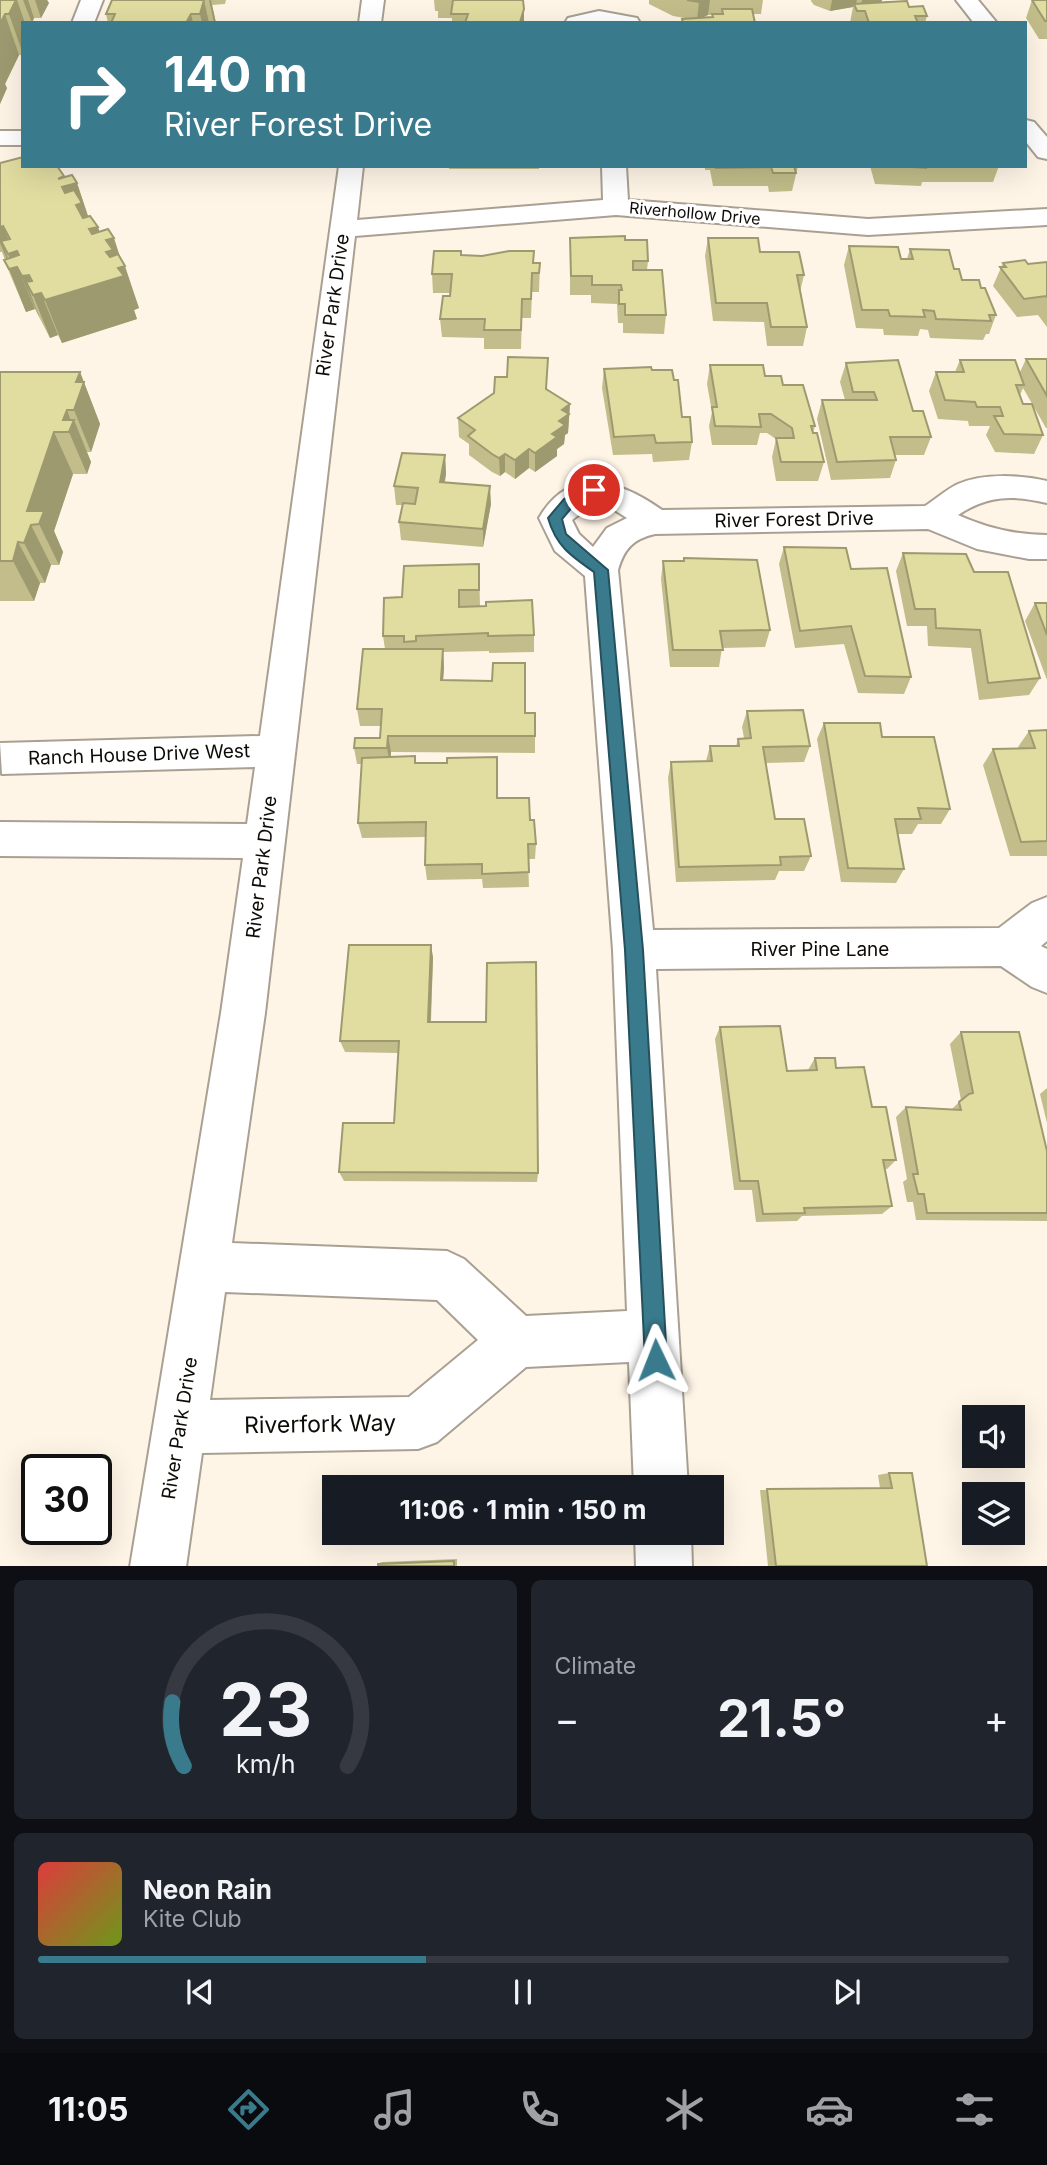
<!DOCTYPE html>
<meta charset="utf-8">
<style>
:root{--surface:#171b24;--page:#20242c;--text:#f1f3f6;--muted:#9ea1a6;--line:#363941;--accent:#397b8d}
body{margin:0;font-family:Inter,sans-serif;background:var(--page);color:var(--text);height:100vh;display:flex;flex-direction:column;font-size:26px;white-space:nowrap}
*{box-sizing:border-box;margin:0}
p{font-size:23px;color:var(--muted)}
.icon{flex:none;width:38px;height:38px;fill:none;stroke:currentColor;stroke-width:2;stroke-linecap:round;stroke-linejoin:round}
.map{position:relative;height:1566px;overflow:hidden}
.sheet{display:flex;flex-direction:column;gap:14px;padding:14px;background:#0d0f14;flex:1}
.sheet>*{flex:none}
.hud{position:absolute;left:21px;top:21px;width:1006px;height:147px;border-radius:0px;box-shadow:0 7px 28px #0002;background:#397b8d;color:#fff;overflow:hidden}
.fabs{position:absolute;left:962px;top:1405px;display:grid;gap:14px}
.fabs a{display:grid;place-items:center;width:63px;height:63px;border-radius:0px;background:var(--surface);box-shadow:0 7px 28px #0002;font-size:35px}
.speed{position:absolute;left:21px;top:1454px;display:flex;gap:14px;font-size:35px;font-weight:700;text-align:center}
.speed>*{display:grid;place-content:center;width:91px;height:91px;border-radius:50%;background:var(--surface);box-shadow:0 7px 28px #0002;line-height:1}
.speed .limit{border:4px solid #111;border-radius:10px;background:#fff;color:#111}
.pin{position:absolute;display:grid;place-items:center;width:60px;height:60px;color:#fff;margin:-30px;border:4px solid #fff;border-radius:50%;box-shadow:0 2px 7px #0007}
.me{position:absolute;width:77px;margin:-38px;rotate:358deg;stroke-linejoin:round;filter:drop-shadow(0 0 5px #0008)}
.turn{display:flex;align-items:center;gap:24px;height:147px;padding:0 28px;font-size:32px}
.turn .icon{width:91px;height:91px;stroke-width:2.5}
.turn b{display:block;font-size:49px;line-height:60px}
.big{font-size:52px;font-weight:700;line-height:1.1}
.sheet .card{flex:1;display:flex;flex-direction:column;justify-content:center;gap:10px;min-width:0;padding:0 24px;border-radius:10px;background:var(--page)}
.sheet .dial{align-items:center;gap:0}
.dial svg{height:182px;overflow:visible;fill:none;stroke:var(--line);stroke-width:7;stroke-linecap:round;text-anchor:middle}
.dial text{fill:var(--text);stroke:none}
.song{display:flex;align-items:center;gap:21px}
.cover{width:84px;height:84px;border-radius:10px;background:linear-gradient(135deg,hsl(0 70% 55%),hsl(80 70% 35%))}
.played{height:7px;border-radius:4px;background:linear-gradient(90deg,var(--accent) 40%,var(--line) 40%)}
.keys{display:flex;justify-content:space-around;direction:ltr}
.heat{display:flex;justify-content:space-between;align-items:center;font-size:38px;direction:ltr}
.sheet .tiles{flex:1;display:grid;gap:14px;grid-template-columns:1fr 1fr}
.card:last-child{grid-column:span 2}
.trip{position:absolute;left:322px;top:1475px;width:402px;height:70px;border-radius:0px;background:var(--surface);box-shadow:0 7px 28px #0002;font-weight:700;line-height:70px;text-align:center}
.dock{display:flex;height:112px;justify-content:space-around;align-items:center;background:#090b0e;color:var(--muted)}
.dock .icon{width:49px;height:49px}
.dock .current{color:var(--accent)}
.dock b{font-size:32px;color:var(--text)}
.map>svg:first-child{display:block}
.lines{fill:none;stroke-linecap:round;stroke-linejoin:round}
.minor-casing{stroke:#a9a093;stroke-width:4}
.minor{fill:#fff;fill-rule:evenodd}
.wall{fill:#c2bd8a;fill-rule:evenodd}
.shaded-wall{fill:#9e9a70;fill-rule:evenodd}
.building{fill:#e1dca0;stroke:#9e9a70;stroke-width:2}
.route{fill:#397b8d;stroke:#25505c;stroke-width:2}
.labels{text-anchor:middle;stroke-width:6;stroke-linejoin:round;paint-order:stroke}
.far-street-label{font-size:16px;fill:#0e0b07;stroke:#fff}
.street-label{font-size:19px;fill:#0e0b07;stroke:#fff}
.near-street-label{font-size:23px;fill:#0e0b07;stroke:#fff}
</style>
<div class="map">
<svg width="1047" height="1567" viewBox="0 0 1047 1567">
<rect width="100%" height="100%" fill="#fff5e7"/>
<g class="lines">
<defs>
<g id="minor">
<path d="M81,0H103L94,23H72Z"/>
<path d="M362,0H384L381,23H359Z"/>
<path d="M956,0H978L997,23H974Z"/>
<path d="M599,11L637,18L640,23H565L568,18Z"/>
<path d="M1026,120L1034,122L1047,137V159L1038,157L1026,142Z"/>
<rect x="0" y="131" width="23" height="14"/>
<path d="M339,166H363L357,220L603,200L602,166H626L628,200L868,219L1047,209V225L868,235L616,215L355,236L265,1013L232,1243L447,1251L464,1259L526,1316L627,1311L613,950L585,576L555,551L539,518C570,464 620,480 662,510L925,506C936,499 947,489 958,484C983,473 1022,475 1047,481V503C1013,495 988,495 958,515C987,528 1016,535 1047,535V559H1029L977,549L928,529L655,534C633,539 624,549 618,570L653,930L999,928L1032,903L1047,897V941L1041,946L1047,949V993L1032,987L1001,966L656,969L688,1488H634L629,1362L526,1367L437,1442L418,1449L202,1453L186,1567H130L221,1013L243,858L0,856V822L247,824L255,767L2,774L0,743L260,736ZM593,504H605L627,518L607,528L593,547L579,534L572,520ZM225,1292L437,1300L478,1340L409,1397L210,1400Z"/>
<path d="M635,1533H691L692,1567H636Z"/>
</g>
</defs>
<use href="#minor" class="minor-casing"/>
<use href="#minor" class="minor"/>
</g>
<g class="wall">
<path d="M0,0H47L49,3L41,18H34L32,23H23V55H19L5,84L7,88L0,104Z"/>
<path d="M112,0H226L225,4L212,5L216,23H108L106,14Z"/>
<path d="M434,0H523L524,23H452V18H438V11H435Z"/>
<path d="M649,0H763L761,14H753L755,23H682V19H691L673,16L649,4ZM708,15H712V18H701Z"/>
<path d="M811,0H882L881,2L909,7L927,16L925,23H850L853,7L830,11L814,5L811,1Z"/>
<path d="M1032,0H1047V39H1039L1026,18Z"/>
<path d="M0,163L64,178L77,183L88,216L98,227L99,232L120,258L139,308L134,310L137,319L62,343L58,335L50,338L35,309L26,312L4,260H5L2,252H0Z"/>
<rect x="449" y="166" width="90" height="3"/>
<path d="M705,166H798L792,191L769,192L768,186H713L710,170H705Z"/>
<path d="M870,166H999L993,182H922L921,186L875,184Z"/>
<path d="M570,238L625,240L648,261L647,270L666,315L664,334L623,333V323H618L617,304L591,303V295H570Z"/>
<path d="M708,238L760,252L804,275L800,292L807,327L803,346H767L764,322L713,321L705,256Z"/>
<path d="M849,246L901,259H907L910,249L954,269L962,280L981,288L996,315L989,334H986L983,340L930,338L928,330L920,329L918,336L884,335L883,329L856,328L844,265Z"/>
<path d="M461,255L540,263L539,292H532L531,318H522L521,349H484V338L442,337L440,319L451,293H433L432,274Z"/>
<path d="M1047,262V327L1038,315L1017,317L993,286L1003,263L1028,264Z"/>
<path d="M1026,359H1047V428H1046L1023,388L1020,395L1023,404L1043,435L1034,454L995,452L986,435L990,426H969L968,421L938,419L929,391L936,372H955L960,360L1020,372Z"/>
<path d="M846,363L913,411L931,437L924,455H895L896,460L890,478L831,480L817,419L822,400H845L840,382Z"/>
<path d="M710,365L765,376L783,385L815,426L813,433L824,462L818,481H776L772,457L776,439L767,433H760L757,445H712L709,426L712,412L707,384Z"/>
<path d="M604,369L652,370L682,417L692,442L689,460L653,462L652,454L613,455L602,388Z"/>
<path d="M0,372H80L100,424L91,452H87L91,462L87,474H73L54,531L63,552L59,565H51L45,583H40L34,601H0Z"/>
<path d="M547,389L570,404L568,433L565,435L564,444L557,449V456L535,472L529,468L515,479L505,472L500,476L492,472L469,455V444L459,437L458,418Z"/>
<path d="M445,455L446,474L445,482L491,504L483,547L401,540L399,522L403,505H396L394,486Z"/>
<path d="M784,547L911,677L904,694L858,693L844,644L795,648L779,564Z"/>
<path d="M903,553L974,572L1040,678L1029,695L979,700L971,648L928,646L927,626H907L896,571Z"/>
<path d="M663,561L770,630L765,647L722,648L719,667H670L661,579Z"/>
<path d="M479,564L480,606L534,635V652L489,653V651L443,652L444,667L443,680L525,713H535V753L391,752V757L415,756L416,763L498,798L530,820L536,844L535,859H528L529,887L483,888L482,879L427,880L425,865V837L362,838L358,823L362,764H357L354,748L380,738L381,726H360L357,709L385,649L383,636L402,597Z"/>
<path d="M1035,603H1047V680L1025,621Z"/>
<path d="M747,711L810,746L804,762L766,763L775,819L811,856L804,871H779L775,880L676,882L668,778L671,762L706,761L710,746H736L738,739L744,738L742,727Z"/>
<path d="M824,723L882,737L950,809L941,824H918L912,834H898L904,869L896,883L841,882L817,739Z"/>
<path d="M1047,730V856H1010L983,765L993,749L1019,748L1018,747L1029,731Z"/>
<path d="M431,945L433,958L431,1022L538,1173L537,1182L344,1181L339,1172L394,1123L398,1053L345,1052L340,1041Z"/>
<path d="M720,1027L787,1071L808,1070L815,1058L836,1068L872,1107L896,1160L887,1169H885L892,1206L882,1214L802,1216L797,1221L756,1222L752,1190H734L715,1039Z"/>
<path d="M961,1032L1047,1151V1221L916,1220L913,1202H907L903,1182L907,1179L896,1117L906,1107L952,1109L961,1100L950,1044Z"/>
<path d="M1047,1088V1123L1040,1094Z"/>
<path d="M889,1473L927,1566H768L760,1490L880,1488L878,1475Z"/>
<path d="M457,1559V1566L378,1564L382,1562Z"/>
</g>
<g class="shaded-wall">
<path d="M16,0H17L25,23H23V54L9,14Z"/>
<path d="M23,0H28L34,18L32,23Z"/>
<path d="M35,0H47L49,3L41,18Z"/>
<path d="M204,0L209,23H202L200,14Z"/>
<path d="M209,0H211L216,23H214Z"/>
<path d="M704,0H710L708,15L697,20L699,2Z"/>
<path d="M832,0H857L855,6L854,4L853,7L830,11Z"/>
<path d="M862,0H882L880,7L860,10Z"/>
<path d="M524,9V23H520Z"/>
<path d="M5,14L19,55L5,84L7,88L0,104V24Z"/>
<path d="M191,14L193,23H186Z"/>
<path d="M64,176L67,186L77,183L91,225L98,227L112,270L76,230L58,179Z"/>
<path d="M3,226L14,252L17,251L29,275L37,294L41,293L58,335L50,338L33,295L26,282L40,319L18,269L35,309L26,312L9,269H11L0,243V227ZM1,241L8,254L14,268H12Z"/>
<path d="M114,238L123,266H125L139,308L134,310L137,319L62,343L45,300L106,252V240Z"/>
<path d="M80,372L100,424L91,452L74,410L76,382Z"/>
<path d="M570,404L568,433L565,435L564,444L557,449V456L535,472V453L552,434L559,421L562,410Z"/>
<path d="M67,410L72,424L74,420L91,462L87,474L69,432L63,420Z"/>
<path d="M54,432L73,474L54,531L63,552L59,565L39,524L27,511Z"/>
<path d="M529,449V468L515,479V460Z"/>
<path d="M505,454V472L500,476L499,458Z"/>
<path d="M445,455L446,474L441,500L440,482Z"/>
<path d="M490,486L491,504L483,547V529Z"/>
<path d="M31,525L51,565L45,583L24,543Z"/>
<path d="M18,542L40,583L34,601L13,561Z"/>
<path d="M443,649L444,667L442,697L441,680Z"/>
<path d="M388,736L391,752L390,764L387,748Z"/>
<path d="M431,945L433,958L430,1034L428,1022Z"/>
</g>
<g class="building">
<path d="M0,0H16L9,14H5L0,24Z"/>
<path d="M112,0H204L200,14H191L186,23H111L115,14H106Z"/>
<path d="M453,0H523L524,9L520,22L523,23H465L468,14H451Z"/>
<path d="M687,0H704L699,2Z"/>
<path d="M1032,0H1047V21H1045Z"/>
<path d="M907,1L909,7L923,6L927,16H915L918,23H869L865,11H857L854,4Z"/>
<path d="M722,9H752L755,23H683L682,19L713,17L712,14H723Z"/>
<path d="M23,157V166H57L64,176L58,179L72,175L77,183L62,187L65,193L74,190L82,203L76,205L83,218L90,216L98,227L89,229L92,234L108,229L114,238L106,240L113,250L106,252L110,257L118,254L125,266L118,268L124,276L45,300L41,293L33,295L26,282L32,281L29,275L22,276L17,267L9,269L4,260L19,255L17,251L8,254L1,241L10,239L3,226L0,227V163Z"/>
<path d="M716,166H794L796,173H773L771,167L716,168Z"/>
<path d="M894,166H926V168Z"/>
<path d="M625,236V240H647L648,261H633V270H662L666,315H625V304H619V290H622L621,285H592V276H571L570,238Z"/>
<path d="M708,238H758L760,252H799L804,275H797L807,327H771L767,303H716Z"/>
<path d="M849,246L898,247L901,259H913L910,249L949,250L954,269H959L962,280H979L981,288H985L996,315H989L991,321L936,319L934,311L923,310L925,317L890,316L888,310H862Z"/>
<path d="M434,251H461V255L482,256L509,251H534L533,263H540L539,273H532L531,299H522L521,330H484L485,319H440L443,296H450L452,274H432Z"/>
<path d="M1025,260L1028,264L1047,262V297L1046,296L1024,299L1000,267H1006L1003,263Z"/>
<path d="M508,357L548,358L546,389L570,404L562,410L569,414L559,421L565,425L552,434L557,437L535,453L529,449L515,460L505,454L499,458L492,454L468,436L475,430L458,418L494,393L495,377H507Z"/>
<path d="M1026,359H1047V396Z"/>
<path d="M898,360L913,411H923L931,437H890L896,460L837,462L822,400H877L874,392H853L846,363Z"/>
<path d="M960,360H1015L1024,385H1016L1023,404H1032L1043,435L1004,434L994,416H1003L1000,407H977L975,402L945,400L936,372H964Z"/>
<path d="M710,365H763L765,376H781L783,385H803L815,426H811L813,433H817L824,462H781L776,438H794L792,428L771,414H759L761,427L715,426L712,407H717Z"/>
<path d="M651,367L652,370H672L674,380H678L682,417H690L692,442L656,443L654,435L614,437L604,369Z"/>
<path d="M0,372H80L76,382H84L74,410H67L63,420H74L69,432H54L27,511H44L39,524L31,525L24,543L18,542L13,561H0Z"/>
<path d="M402,453L445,455L440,482L490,486L483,529L399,522L403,503L415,504L418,488L394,486Z"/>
<path d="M784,547L846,548L851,569L887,568L911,677L865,676L851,626L800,631Z"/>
<path d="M903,553L966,554L974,572H1008L1040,678L988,683L980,630L936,628L935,609H915Z"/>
<path d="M684,558L757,560L770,630L720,631L723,650H673L663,561H684Z"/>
<path d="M479,564V590H459V607L486,606V602L532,600L534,635L488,636V633L416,636V641L404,642V636H383L384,598L402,597L404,566Z"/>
<path d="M1035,603H1047V635Z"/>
<path d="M363,649H443L441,680L492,681L493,663H525V713H535V736H388L387,748H354L355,738H380L382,709H357Z"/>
<path d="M803,710L810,746L763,747L775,819H804L811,856L780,857L781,865L679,867L671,762L712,761L710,746H739L738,739L751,738L747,711Z"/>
<path d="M824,723H880L882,737H934L950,809L918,808L921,819H895L904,869L848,868Z"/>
<path d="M1047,730V841L1021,842L993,749L1035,748L1029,731Z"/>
<path d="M415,756V763H447V758L497,757V798H529L530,820H534L536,844H528L529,872L482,874V864L425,865L426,822L358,823L362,758Z"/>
<path d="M349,945H431L428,1022H486L487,963L536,962L538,1173L339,1172L343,1123H394L399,1041H340Z"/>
<path d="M780,1026L787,1071L817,1070L815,1058H835L836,1068L864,1067L872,1107H886L896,1160H883L892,1206L804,1208L805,1213L763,1214L758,1181H740L720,1027Z"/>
<path d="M961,1032H1019L1047,1151V1213H927L924,1194H918L913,1174H918L906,1107L961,1110L959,1102L969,1094L973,1093Z"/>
<path d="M889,1473H912L927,1566H776L767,1489L892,1488Z"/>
<path d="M454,1561V1566H378V1564Z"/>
</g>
<path class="route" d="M594,485L599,487V493L574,505L562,519L566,534L608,570L643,950L667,1360L663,1368L656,1371L648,1368L645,1360L625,950L594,572C571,556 556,546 548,518L564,499Z"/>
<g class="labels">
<g class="far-street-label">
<text transform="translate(695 213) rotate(5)" y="6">Riverhollow Drive</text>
</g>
<g class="street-label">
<text transform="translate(332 305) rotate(-82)" y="7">River Park Drive</text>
<text transform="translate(794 519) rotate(-1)" y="7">River Forest Drive</text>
<text transform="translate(139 754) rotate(-2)" y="7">Ranch House Drive West</text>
<text transform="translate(261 867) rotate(-83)" y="7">River Park Drive</text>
<text x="820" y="956">River Pine Lane</text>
<text transform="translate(179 1428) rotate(-81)" y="7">River Park Drive</text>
</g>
<g class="near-street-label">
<text transform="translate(320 1424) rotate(-1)" y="8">Riverfork Way</text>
</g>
</g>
</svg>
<div class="fabs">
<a><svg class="icon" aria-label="sound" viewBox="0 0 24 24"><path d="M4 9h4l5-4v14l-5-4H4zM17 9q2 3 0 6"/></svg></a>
<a><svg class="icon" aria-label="layers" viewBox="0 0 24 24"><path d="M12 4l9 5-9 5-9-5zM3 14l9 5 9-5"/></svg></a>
</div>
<div class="speed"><div class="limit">30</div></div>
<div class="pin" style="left:594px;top:490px;background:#d93025"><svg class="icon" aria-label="arrive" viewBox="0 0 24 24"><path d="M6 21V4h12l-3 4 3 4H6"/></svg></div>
<svg class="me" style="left:656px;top:1360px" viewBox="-20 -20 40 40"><path d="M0-17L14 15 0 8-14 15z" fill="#397b8d" stroke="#fff" stroke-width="4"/></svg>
<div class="trip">11:06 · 1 min · 150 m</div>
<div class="hud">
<div class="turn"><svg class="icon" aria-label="right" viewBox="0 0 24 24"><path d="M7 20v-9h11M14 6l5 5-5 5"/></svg><div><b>140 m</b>River Forest Drive</div></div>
</div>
</div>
<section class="sheet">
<div class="tiles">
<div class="card dial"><svg viewBox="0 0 100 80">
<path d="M14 69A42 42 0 1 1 86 69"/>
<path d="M14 69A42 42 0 0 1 9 41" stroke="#397b8d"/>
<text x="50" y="56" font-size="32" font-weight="700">23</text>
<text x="50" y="72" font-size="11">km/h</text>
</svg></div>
<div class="card"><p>Climate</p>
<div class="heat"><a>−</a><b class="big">21.5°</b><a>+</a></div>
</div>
<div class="card">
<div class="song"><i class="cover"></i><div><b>Neon Rain</b><p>Kite Club</p></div></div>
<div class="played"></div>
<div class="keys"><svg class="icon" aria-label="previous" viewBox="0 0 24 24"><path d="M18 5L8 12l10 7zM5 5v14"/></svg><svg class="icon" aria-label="pause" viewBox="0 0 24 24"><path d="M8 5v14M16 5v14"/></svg><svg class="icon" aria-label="next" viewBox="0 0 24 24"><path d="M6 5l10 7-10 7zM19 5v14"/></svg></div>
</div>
</div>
</section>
<nav class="dock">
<b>11:05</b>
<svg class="icon current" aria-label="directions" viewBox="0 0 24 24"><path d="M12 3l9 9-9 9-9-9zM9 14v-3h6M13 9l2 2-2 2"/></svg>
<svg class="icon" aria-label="music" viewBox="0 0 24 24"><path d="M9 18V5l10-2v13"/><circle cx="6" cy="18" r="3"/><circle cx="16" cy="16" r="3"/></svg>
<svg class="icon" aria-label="phone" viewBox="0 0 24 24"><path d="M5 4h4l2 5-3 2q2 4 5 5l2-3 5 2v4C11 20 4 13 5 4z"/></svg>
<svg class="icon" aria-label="climate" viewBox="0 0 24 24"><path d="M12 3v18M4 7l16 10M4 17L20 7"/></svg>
<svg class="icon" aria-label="car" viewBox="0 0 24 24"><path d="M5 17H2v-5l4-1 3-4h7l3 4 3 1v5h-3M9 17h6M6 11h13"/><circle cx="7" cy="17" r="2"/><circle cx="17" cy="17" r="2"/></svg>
<svg class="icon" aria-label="filters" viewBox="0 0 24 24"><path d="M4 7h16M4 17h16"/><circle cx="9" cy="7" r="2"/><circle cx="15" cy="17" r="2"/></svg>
</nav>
